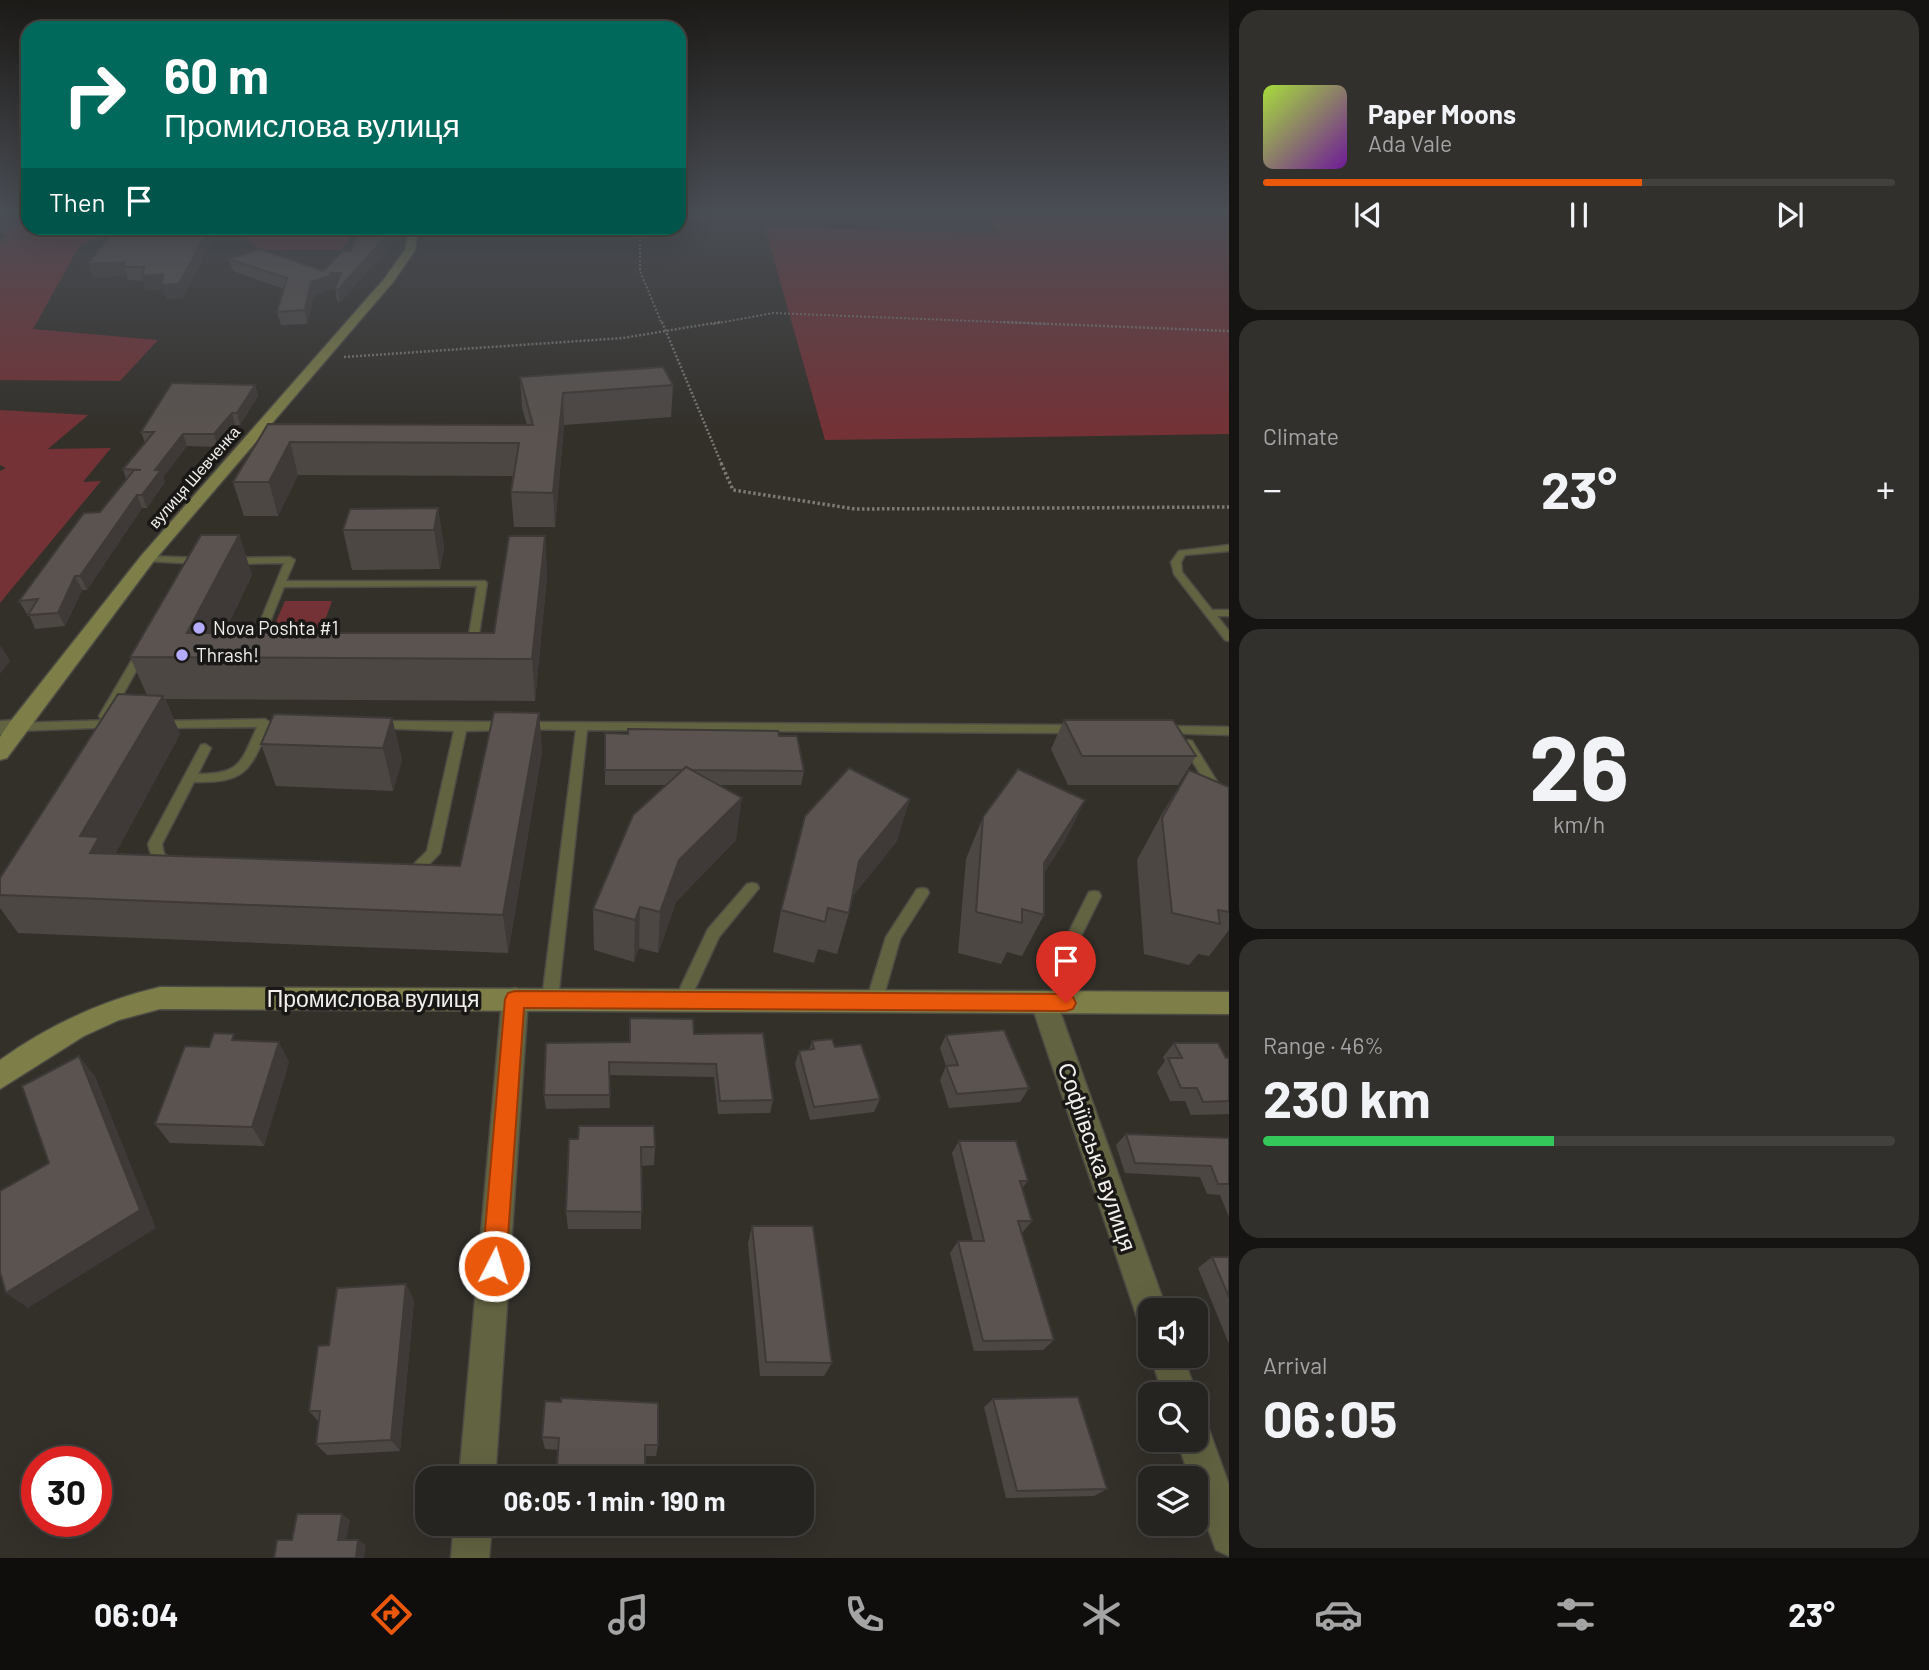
<!DOCTYPE html>
<meta charset="utf-8">
<style>
:root{--surface:#262420;--page:#32302d;--text:#f1f3f6;--muted:#a4a4a5;--line:#42413e;--accent:#ea580c}
body{margin:0;font-family:Barlow,sans-serif;background:var(--page);color:var(--text);height:100vh;display:flex;flex-direction:column;font-size:26px;white-space:nowrap}
*{box-sizing:border-box;margin:0}
p{font-size:23px;color:var(--muted)}
.icon{flex:none;width:38px;height:38px;fill:none;stroke:currentColor;stroke-width:2;stroke-linecap:round;stroke-linejoin:round}
.map{position:relative;flex:1;overflow:hidden}
.drawer{display:flex;flex-direction:column;gap:10px;padding:10px;background:#151412;width:700px}
.drawer>*{flex:none}
.guide{position:absolute;left:21px;top:21px;width:665px;height:214px;border-radius:21px;box-shadow:0 7px 28px #0002,0 0 0 2px var(--line);background:#00695c;color:#fff;overflow:hidden}
.controls{position:absolute;left:1138px;top:1298px;display:grid;gap:14px}
.controls a{display:grid;place-items:center;width:70px;height:70px;border-radius:14px;background:var(--surface);box-shadow:0 7px 28px #0002,0 0 0 2px var(--line);font-size:35px}
.speed{position:absolute;left:21px;top:1446px;display:flex;gap:14px;font-size:35px;font-weight:700;text-align:center}
.speed>*{display:grid;place-content:center;width:91px;height:91px;border-radius:50%;background:var(--surface);box-shadow:0 7px 28px #0002,0 0 0 2px var(--line);line-height:1}
.speed .limit{border:10px solid #d22;background:#fff;color:#111}
.pin{position:absolute;display:grid;place-items:center;width:60px;height:60px;color:#fff;margin:-72px -30px;border-radius:50% 50% 50% 0;rotate:-45deg;box-shadow:0 0 7px #0007}
.pin .icon{rotate:45deg}
.me{position:absolute;width:77px;margin:-38px;rotate:5deg;stroke-linejoin:round;filter:drop-shadow(0 0 5px #0008)}
.turn{display:flex;align-items:center;gap:24px;height:147px;padding:0 28px;font-size:32px}
.turn .icon{width:91px;height:91px;stroke-width:2.5}
.turn b{display:block;font-size:49px;line-height:60px}
.then{display:flex;align-items:center;height:66px;padding:0 28px;background:#0003;gap:14px;font-size:26px}
.big{font-size:52px;font-weight:700;line-height:1.1}
.drawer .widget{flex:1;display:flex;flex-direction:column;justify-content:center;gap:10px;min-width:0;padding:0 24px;border-radius:21px;background:var(--page)}
.drawer .dial{align-items:center;gap:0}
.dial b{font-size:91px;line-height:1}
.song{display:flex;align-items:center;gap:21px}
.cover{width:84px;height:84px;border-radius:10px;background:linear-gradient(135deg,hsl(80 70% 55%),hsl(280 70% 35%))}
.played{height:7px;border-radius:4px;background:linear-gradient(90deg,var(--accent) 60%,var(--line) 60%)}
.keys{display:flex;justify-content:space-around;direction:ltr}
.heat{display:flex;justify-content:space-between;align-items:center;font-size:38px;direction:ltr}
.charge{height:10px;border-radius:5px;background:linear-gradient(90deg,#34c759 46%,var(--line) 0)}
.trip{position:absolute;left:415px;top:1466px;width:399px;height:70px;border-radius:21px;background:var(--surface);box-shadow:0 7px 28px #0002,0 0 0 2px var(--line);font-weight:700;line-height:70px;text-align:center}
.dock{display:flex;height:112px;justify-content:space-around;align-items:center;background:#0f0e0d;color:var(--muted)}
.dock .icon{width:49px;height:49px}
.dock .on{color:var(--accent)}
.dock b{font-size:32px;color:var(--text)}
main{display:flex;flex:1;min-height:0}
.map>svg:first-child{display:block}
.green{fill:#743236}
.lines{fill:none;stroke-linecap:round;stroke-linejoin:round}
.lane-casing{stroke:#4e4b45;stroke-width:3}
.street-casing{stroke:#4e4b45;stroke-width:3}
.secondary-casing{stroke:#4e4b45;stroke-width:3}
.path-far2{stroke:#7d7a75;stroke-width:2;stroke-dasharray:2 2;stroke-linecap:butt}
.path-far1{stroke:#7d7a75;stroke-width:2.5;stroke-dasharray:2 2;stroke-linecap:butt}
.path{stroke:#7d7a75;stroke-width:3.5;stroke-dasharray:2.5 2.5;stroke-linecap:butt}
.lane{fill:#626341;fill-rule:evenodd}
.street{fill:#626341;fill-rule:evenodd}
.secondary{fill:#7e7f48;fill-rule:evenodd}
.wall{fill:#4d4744}
.shaded-wall{fill:#3f3a37}
.building{fill:#5a534f;stroke:#3f3a37;stroke-width:2}
.route{fill:#ea580c;stroke:#983908;stroke-width:2}
.poi-dot{fill:#b4acf9;stroke:#1a1816;stroke-width:2.5}
.labels{text-anchor:middle;stroke-width:7;stroke-linejoin:round;paint-order:stroke}
.far-street-label{font-size:16px;fill:#f1eeeb;stroke:#1a1816}
.poi-label{font-size:19px;fill:#f1eeeb;stroke:#1a1816;text-anchor:start}
.near-street-label{font-size:23px;fill:#f1eeeb;stroke:#1a1816}
</style>
<main>
<div class="map">
<svg width="1229" height="1558" viewBox="0 0 1229 1558">
<rect width="100%" height="100%" fill="#33302a"/>
<g class="green">
<path d="M980,213H1229V434L825,440L765,228L998,233Z"/>
<path d="M28,217V228H38L35,231L57,232L66,228H259L265,236L314,232L319,228H356L341,250H261L241,234L216,230L100,236L80,245L33,329L158,340L120,381L0,380V243L8,235L0,233Z"/>
<path d="M0,410L88,415L48,449L111,448L83,482L101,481L0,603V471L6,468L0,465Z"/>
<path d="M285,601H332L318,640H268Z"/>
</g>
<g class="lines">
<defs>
<g id="lane">
<path d="M1229,545V551L1185,555L1181,562L1182,572L1212,610H1229V616H1217L1229,631V641L1225,640L1174,574L1171,562L1179,551Z"/>
<path d="M147,556L202,558L207,561L202,564L144,561V557Z"/>
<path d="M290,557L295,560L286,581H485L487,583L477,647L472,650L467,647L477,586L284,587L260,647L255,650L251,649L250,647L284,563L231,564L226,561L231,558Z"/>
<path d="M141,650L146,653L111,716L105,720L101,719L99,716L136,653Z"/>
<path d="M265,719L271,723C250,769 249,783 194,782L162,844L164,854L176,861L178,865L176,869L171,870C157,866 151,858 148,844L201,745L205,744L211,748L198,774C241,774 241,762 257,727L160,728L156,727L154,724L156,721Z"/>
<path d="M114,720L118,721L120,724L118,727L17,731L11,727L17,723Z"/>
<path d="M380,721L506,722L512,726L506,730L466,731L440,853L417,877L412,878L407,877L405,873L427,851L454,731L376,728L374,725Z"/>
<path d="M524,722L1076,725L1082,729L1076,733L587,730L558,999L555,1004L550,1006L545,1004L542,999L576,730L520,729L518,726Z"/>
<path d="M1164,726L1229,727V735L1160,733L1158,730Z"/>
<path d="M1188,740L1192,741L1229,801V817L1225,815L1182,744Z"/>
<path d="M752,883L757,884L759,888L719,937L687,1006L682,1008L677,1006L674,1001L708,929L747,884Z"/>
<path d="M922,888L927,889L929,893L900,939L882,1002L879,1007L874,1009L869,1007L866,1002L886,937L917,889Z"/>
<path d="M1094,891L1099,892L1101,896L1075,948L1074,1003L1071,1008L1066,1010L1061,1008L1058,1003L1061,948L1089,892Z"/>
</g>
<g id="street">
<path d="M17,720L27,727L24,732L0,735V721Z"/>
<path d="M515,988L524,991L528,999L495,1479H459L502,999L506,991Z"/>
<path d="M1044,992L1053,995L1057,1003L1167,1311H1150V1327L1139,1323L1135,1311L1031,1003L1035,995Z"/>
<path d="M1150,1354L1183,1356L1197,1395L1195,1400V1395H1163Z"/>
<path d="M1195,1422L1208,1427L1229,1485V1556L1216,1550L1195,1493V1479H1190L1177,1440H1195Z"/>
<path d="M454,1524H492L489,1558H451Z"/>
</g>
<g id="secondary">
<path d="M410,228H418L415,250L393,282L153,562L7,758L0,760V737L10,722L141,556L385,278L405,250Z"/>
<path d="M160,987L1229,992V1014L160,1009L119,1020L84,1036L0,1089V1060C49,1025 101,1001 160,987Z"/>
</g>
</defs>
<use href="#lane" class="lane-casing"/>
<use href="#street" class="street-casing"/>
<use href="#secondary" class="secondary-casing"/>
<g class="path-far2">
<path d="M444,229L510,233L640,232V271L662,324"/>
<path d="M713,324L773,313L1048,324"/>
</g>
<g class="path-far1">
<path d="M662,322L722,465"/>
<path d="M1003,322L1229,331"/>
<path d="M344,357L623,338L720,322"/>
</g>
<path class="path" d="M721,463L733,490L855,509L1229,507"/>
<use href="#lane" class="lane"/>
<use href="#street" class="street"/>
<use href="#secondary" class="secondary"/>
</g>
<g class="wall">
<path d="M679,213H704V220L679,219Z"/>
<path d="M116,228L183,298L167,299L163,289L146,290L143,281L128,280L127,275L93,278L88,264Z"/>
<path d="M361,228H408L406,235H399L340,303L337,301L335,288L314,295L307,324L281,325L277,312L284,289L233,271L229,259L323,271L351,251Z"/>
<path d="M520,377L673,385L671,417L564,425L555,527H514L511,492L513,476L298,475L278,516H244L233,482L268,424L527,425L522,408Z"/>
<path d="M255,385L258,396L240,425H235L218,447L187,446L163,477L165,482L147,508H142L87,590H82L65,626L35,629L29,614H27L19,601L100,512L126,479L123,469L145,443L141,432Z"/>
<path d="M438,508L444,548L440,569L352,570L343,530Z"/>
<path d="M239,535L252,575L224,633H494L545,536L547,576L535,701L165,699L180,734L115,854L460,866L539,713L542,752L508,953L18,933L0,908V878L147,695L130,657Z"/>
<path d="M392,718L402,760L393,791L276,786L261,744Z"/>
<path d="M1064,720L1196,756L1178,785H1068L1051,749Z"/>
<path d="M605,733L779,736L804,771L801,785H719L736,840L676,902L658,953L639,948L634,962L594,950L593,909L666,785H605Z"/>
<path d="M1189,770L1229,787V930L1209,956L1198,954L1189,965L1144,954L1137,860L1163,812Z"/>
<path d="M1085,800L1064,842L1044,872V915L1022,956L1007,952L1001,964L958,953L966,859L983,817Z"/>
<path d="M897,841L852,897L849,913L837,954L818,949L814,963L773,952L781,910Z"/>
<path d="M694,1034L773,1100L770,1113L718,1114L714,1077L609,1075L610,1108L546,1109L544,1095L629,1042Z"/>
<path d="M946,1035L1029,1088L1020,1102L949,1108L940,1080L946,1066L940,1048Z"/>
<path d="M238,1041L289,1062L264,1146L170,1143L155,1124L209,1047Z"/>
<path d="M812,1041L880,1099L874,1112L810,1120L795,1064L799,1051L809,1050Z"/>
<path d="M1174,1043L1229,1058V1114L1191,1115L1185,1101H1170L1157,1072L1165,1061L1163,1057Z"/>
<path d="M1126,1134L1229,1138V1217L1220,1195L1207,1194L1200,1177L1125,1173L1116,1145Z"/>
<path d="M578,1139L655,1147L654,1165L642,1166L641,1229H568L566,1211Z"/>
<path d="M959,1141L1028,1181L1022,1188L1032,1221L1022,1233L1054,1340L1043,1350L974,1351L950,1253L958,1241H973L952,1153Z"/>
<path d="M752,1226L832,1363L824,1376H760L748,1243Z"/>
<path d="M1212,1257H1229V1344L1198,1268Z"/>
<path d="M414,1300L400,1451L327,1455L316,1444L319,1422L309,1411L329,1345Z"/>
<path d="M993,1399L1107,1489L1094,1496L1006,1498L984,1407Z"/>
<path d="M542,1437L658,1445L656,1456H645L545,1449Z"/>
</g>
<g class="shaded-wall">
<path d="M15,213H28V222L0,234V220Z"/>
<path d="M209,228H219L183,298L167,299L163,289L146,290L142,276L163,274Z"/>
<path d="M393,228H398L399,235L340,303L338,290L336,288L314,295L307,324L305,310L311,282L329,273Z"/>
<path d="M418,228H449L444,234L420,236Z"/>
<path d="M125,262L124,267L127,275L93,278L88,264Z"/>
<path d="M255,385L258,396L240,425L237,413Z"/>
<path d="M563,393L564,425L555,527L553,493Z"/>
<path d="M232,413L235,425L218,447L214,434Z"/>
<path d="M183,434L187,446L163,477L165,482L147,508L142,495L155,470Z"/>
<path d="M290,442L298,475L278,516L269,482Z"/>
<path d="M137,495L142,508L87,590L80,576Z"/>
<path d="M438,508L444,548L440,569L434,530Z"/>
<path d="M239,535L252,575L212,658L187,633Z"/>
<path d="M545,536L547,576L535,701L532,659Z"/>
<path d="M75,576L82,590L65,626L58,613Z"/>
<path d="M1,646L10,661L0,674V648Z"/>
<path d="M163,696L180,734L112,860L113,892L80,836Z"/>
<path d="M539,713L542,752L508,953L503,915Z"/>
<path d="M392,718L402,760L393,791L383,748Z"/>
<path d="M742,798L736,840L676,902L658,953L660,912L679,860Z"/>
<path d="M910,799L897,841L847,903L859,861Z"/>
<path d="M1085,800L1064,842L1024,905L1044,863Z"/>
<path d="M640,907L639,948L634,962L635,920Z"/>
<path d="M279,1042L289,1062L264,1146L252,1127Z"/>
<path d="M79,1056L95,1076L156,1228L28,1308L6,1293L140,1210Z"/>
<path d="M406,1284L414,1300L400,1451L391,1440Z"/>
<path d="M342,1514L350,1520L345,1546L338,1540Z"/>
<path d="M358,1540L366,1545L364,1558H356Z"/>
</g>
<g class="building">
<path d="M0,213H15L0,220Z"/>
<path d="M116,228H209L179,284L162,285L163,274L142,276L144,267H124L125,262L88,264Z"/>
<path d="M361,228H393L338,290L335,288L341,273H329L333,275L311,282L305,310L277,312L287,278L229,259L260,249L323,271L343,251H351Z"/>
<path d="M663,367L673,385L563,393L553,493L511,492L519,443L290,442L269,482H233L268,424L533,425L520,377Z"/>
<path d="M172,383L255,385L237,413H232L214,434H183L155,470H161L142,495H137L80,576H75L58,613L28,615L38,599L19,601L63,541L84,513L100,512L134,470H141L123,469L154,432H141Z"/>
<path d="M438,508L434,530H343L350,509Z"/>
<path d="M201,535H239L187,633H494L509,536H545L532,659L130,657Z"/>
<path d="M118,694L163,696L80,836L99,837L90,853L460,866L494,712L539,713L503,915L0,895V878Z"/>
<path d="M274,714L392,718L383,748L261,744Z"/>
<path d="M1064,720H1173L1196,756H1082Z"/>
<path d="M628,729L778,731L779,736H797L804,771L692,770L686,767L683,770H605V733L628,734Z"/>
<path d="M686,767L742,798L679,860L660,912L640,907L635,920L593,909L633,815Z"/>
<path d="M849,768L910,799L859,861L849,913L828,908L825,922L781,910L805,816Z"/>
<path d="M1018,769L1085,800L1044,863V915L1022,909V923L976,912L983,817Z"/>
<path d="M1189,770L1229,787V912L1218,910L1220,924L1172,913L1162,818Z"/>
<path d="M630,1018L693,1019L694,1034L763,1033L773,1100L720,1101L716,1064L609,1062L610,1095H544L546,1043L630,1042Z"/>
<path d="M1004,1030L1029,1088L957,1094L946,1066L958,1065L946,1035Z"/>
<path d="M214,1033L234,1034L232,1040L279,1042L252,1127L155,1124L185,1046L209,1047Z"/>
<path d="M832,1039L835,1047L861,1044L880,1099L814,1107L799,1051L814,1049L812,1041Z"/>
<path d="M1174,1043H1218L1226,1058H1229V1101L1203,1102L1197,1088H1181L1168,1058H1182Z"/>
<path d="M79,1056L140,1210L6,1293L0,1272V1191L49,1163L22,1086Z"/>
<path d="M579,1126H654L655,1147H641L642,1212L566,1211L569,1139H578Z"/>
<path d="M1126,1134L1229,1138V1184H1218L1211,1166L1135,1163Z"/>
<path d="M959,1141H1016L1028,1181H1020L1032,1221H1018L1054,1340L983,1341L958,1241H984Z"/>
<path d="M752,1226H813L832,1363L766,1362Z"/>
<path d="M1212,1257H1229V1297Z"/>
<path d="M406,1284L391,1440L316,1444L320,1411H309L318,1346L329,1345L337,1288Z"/>
<path d="M1078,1397L1107,1489L1017,1491L993,1399Z"/>
<path d="M561,1398L658,1403V1445H645V1479H556L559,1438L542,1437L545,1401L561,1402Z"/>
<path d="M297,1514H342L338,1540H358L356,1558H274L277,1540H292Z"/>
</g>
<linearGradient id="sky" x2="0" y2="1"><stop stop-color="#1c1a17"/><stop offset="0.49" stop-color="#4a4e55"/><stop offset="1" stop-color="#4a4e55" stop-opacity="0"/></linearGradient>
<rect width="1229" height="432" fill="url(#sky)"/>
<path class="route" d="M515,991L1066,994L1073,997L1076,1003L1073,1009L1066,1011L524,1008L506,1266L502,1274L494,1278L485,1274L482,1266L505,999L508,993Z"/>
<g class="poi-dot">
<circle cx="199" cy="628" r="7"/>
<circle cx="182" cy="655" r="7"/>
</g>
<g class="labels">
<g class="far-street-label">
<text transform="translate(194 477) rotate(-49)" y="6">вулиця Шевченка</text>
</g>
<g class="poi-label">
<text x="213" y="635">Nova Poshta #1</text>
<text x="196" y="662">Thrash!</text>
</g>
<g class="near-street-label">
<text x="373" y="1007">Промислова вулиця</text>
<text transform="translate(1097 1157) rotate(71)" y="8">Софіївська вулиця</text>
</g>
</g>
</svg>
<div class="controls">
<a><svg class="icon" aria-label="sound" viewBox="0 0 24 24"><path d="M4 9h4l5-4v14l-5-4H4zM17 9q2 3 0 6"/></svg></a>
<a><svg class="icon" aria-label="search" viewBox="0 0 24 24"><circle cx="10" cy="10" r="6"/><path d="M15 15l6 6"/></svg></a>
<a><svg class="icon" aria-label="layers" viewBox="0 0 24 24"><path d="M12 4l9 5-9 5-9-5zM3 14l9 5 9-5"/></svg></a>
</div>
<div class="speed"><div class="limit">30</div></div>
<div class="pin" style="left:1066px;top:1003px;background:#d93025"><svg class="icon" aria-label="arrive" viewBox="0 0 24 24"><path d="M6 21V4h12l-3 4 3 4H6"/></svg></div>
<svg class="me" style="left:494px;top:1266px" viewBox="-20 -20 40 40"><circle r="17" fill="#ea580c" stroke="#fff" stroke-width="3"/><path d="M0-11L8 9 0 5-8 9z" fill="#fff"/></svg>
<div class="trip">06:05 · 1 min · 190 m</div>
<div class="guide">
<div class="turn"><svg class="icon" aria-label="right" viewBox="0 0 24 24"><path d="M7 20v-9h11M14 6l5 5-5 5"/></svg><div><b>60 m</b>Промислова вулиця</div></div>
<div class="then">Then<svg class="icon" aria-label="arrive" viewBox="0 0 24 24"><path d="M6 21V4h12l-3 4 3 4H6"/></svg></div>
</div>
</div>
<section class="drawer">
<div class="widget">
<div class="song"><i class="cover"></i><div><b>Paper Moons</b><p>Ada Vale</p></div></div>
<div class="played"></div>
<div class="keys"><svg class="icon" aria-label="previous" viewBox="0 0 24 24"><path d="M18 5L8 12l10 7zM5 5v14"/></svg><svg class="icon" aria-label="pause" viewBox="0 0 24 24"><path d="M8 5v14M16 5v14"/></svg><svg class="icon" aria-label="next" viewBox="0 0 24 24"><path d="M6 5l10 7-10 7zM19 5v14"/></svg></div>
</div>
<div class="widget"><p>Climate</p>
<div class="heat"><a>−</a><b class="big">23°</b><a>+</a></div>
</div>
<div class="widget dial"><b>26</b><p>km/h</p></div>
<div class="widget"><p>Range · 46%</p><b class="big">230 km</b><div class="charge"></div></div>
<div class="widget"><p>Arrival</p><b class="big">06:05</b></div>
</section>
</main>
<nav class="dock">
<b>06:04</b>
<svg class="icon on" aria-label="directions" viewBox="0 0 24 24"><path d="M12 3l9 9-9 9-9-9zM9 14v-3h6M13 9l2 2-2 2"/></svg>
<svg class="icon" aria-label="music" viewBox="0 0 24 24"><path d="M9 18V5l10-2v13"/><circle cx="6" cy="18" r="3"/><circle cx="16" cy="16" r="3"/></svg>
<svg class="icon" aria-label="phone" viewBox="0 0 24 24"><path d="M5 4h4l2 5-3 2q2 4 5 5l2-3 5 2v4C11 20 4 13 5 4z"/></svg>
<svg class="icon" aria-label="climate" viewBox="0 0 24 24"><path d="M12 3v18M4 7l16 10M4 17L20 7"/></svg>
<svg class="icon" aria-label="car" viewBox="0 0 24 24"><path d="M5 17H2v-5l4-1 3-4h7l3 4 3 1v5h-3M9 17h6M6 11h13"/><circle cx="7" cy="17" r="2"/><circle cx="17" cy="17" r="2"/></svg>
<svg class="icon" aria-label="filters" viewBox="0 0 24 24"><path d="M4 7h16M4 17h16"/><circle cx="9" cy="7" r="2"/><circle cx="15" cy="17" r="2"/></svg>
<b>23°</b>
</nav>
